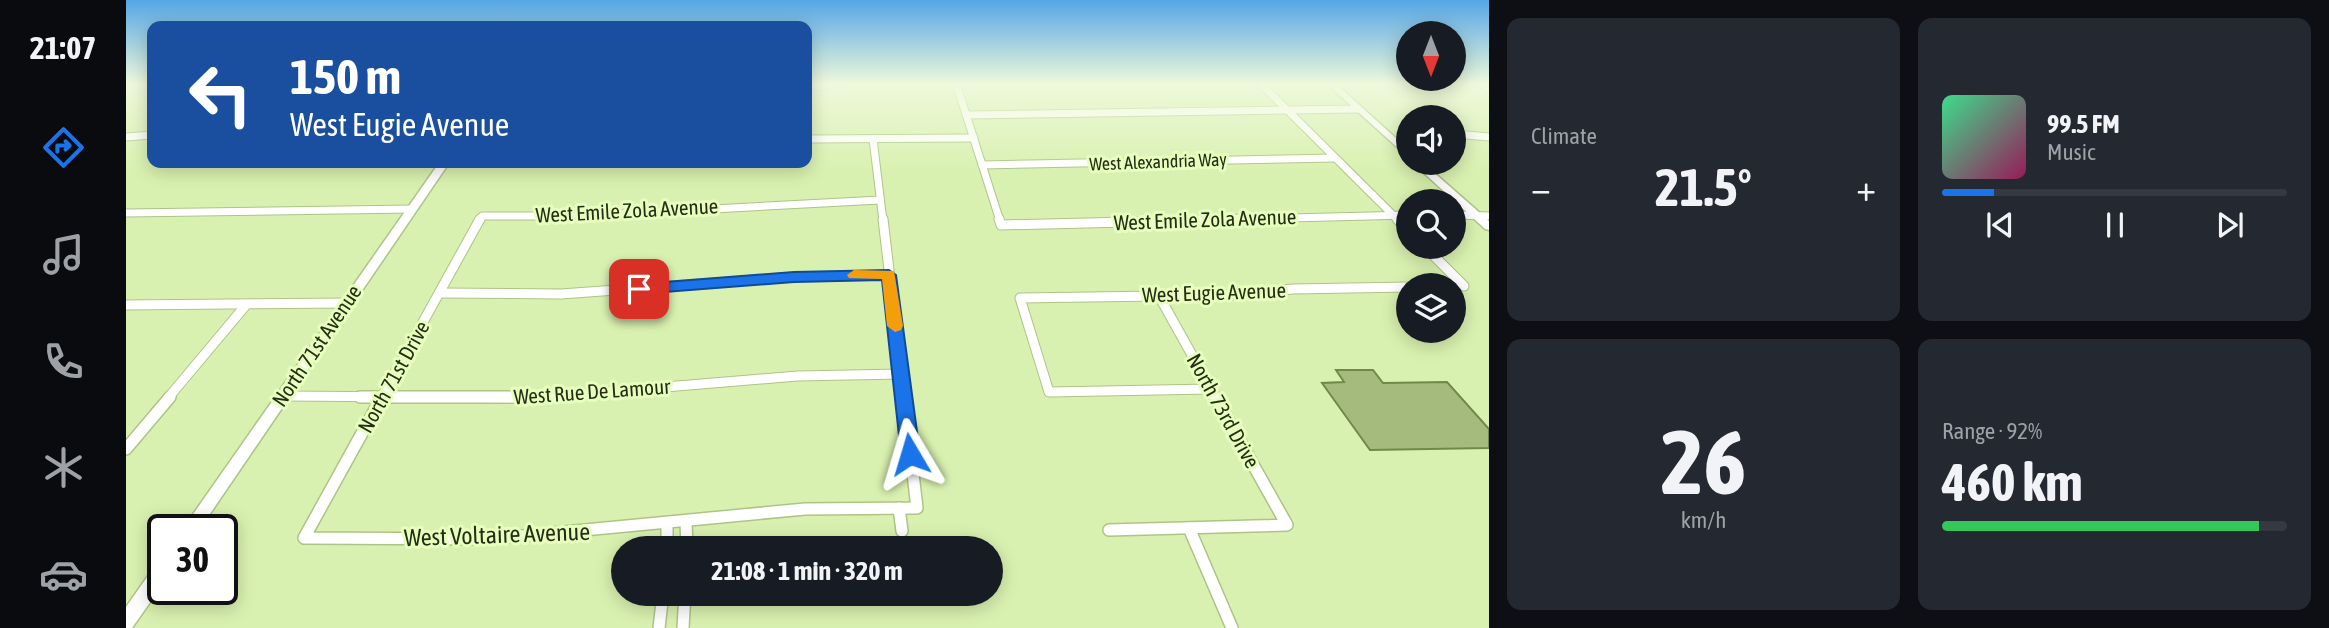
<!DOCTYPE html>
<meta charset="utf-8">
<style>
:root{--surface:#171b24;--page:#242831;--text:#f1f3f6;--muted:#9ea1a6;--line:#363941;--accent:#1a73e8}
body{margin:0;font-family:"Asap Condensed",sans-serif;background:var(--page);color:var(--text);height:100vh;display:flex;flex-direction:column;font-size:26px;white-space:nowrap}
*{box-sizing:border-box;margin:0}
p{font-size:23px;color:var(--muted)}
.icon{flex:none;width:38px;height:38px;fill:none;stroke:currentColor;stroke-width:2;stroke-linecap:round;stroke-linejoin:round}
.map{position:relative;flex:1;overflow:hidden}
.panel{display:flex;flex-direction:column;gap:18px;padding:18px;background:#0d0f14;width:840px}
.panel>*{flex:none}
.top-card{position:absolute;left:21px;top:21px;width:665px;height:147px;border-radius:14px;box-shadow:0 4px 18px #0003;background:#1a4fa0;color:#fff;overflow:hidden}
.needle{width:46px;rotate:180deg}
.fabs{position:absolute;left:1270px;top:21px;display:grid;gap:14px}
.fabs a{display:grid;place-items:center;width:70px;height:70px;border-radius:50%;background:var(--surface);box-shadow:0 4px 18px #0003;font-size:35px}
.speed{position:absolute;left:21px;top:514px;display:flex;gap:14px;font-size:35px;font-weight:700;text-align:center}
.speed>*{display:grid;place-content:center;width:91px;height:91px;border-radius:50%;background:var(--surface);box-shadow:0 4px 18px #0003;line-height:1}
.speed .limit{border:4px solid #111;border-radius:10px;background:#fff;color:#111}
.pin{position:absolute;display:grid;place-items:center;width:60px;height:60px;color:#fff;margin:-30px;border-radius:14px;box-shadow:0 4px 10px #0006}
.me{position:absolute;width:77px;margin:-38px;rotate:353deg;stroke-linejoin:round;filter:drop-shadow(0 0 5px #0008)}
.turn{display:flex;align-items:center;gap:24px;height:147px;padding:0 28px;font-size:32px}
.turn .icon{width:91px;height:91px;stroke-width:2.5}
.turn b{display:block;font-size:49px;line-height:60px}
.big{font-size:52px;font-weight:700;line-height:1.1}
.panel .tile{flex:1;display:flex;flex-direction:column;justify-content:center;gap:10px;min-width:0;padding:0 24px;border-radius:14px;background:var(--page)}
.panel .dial{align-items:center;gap:0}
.dial b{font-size:91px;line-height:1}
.song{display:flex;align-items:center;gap:21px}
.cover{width:84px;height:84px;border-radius:10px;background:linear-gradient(135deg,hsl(150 70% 55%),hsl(330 70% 35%))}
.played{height:7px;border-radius:4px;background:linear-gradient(90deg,var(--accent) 15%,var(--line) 15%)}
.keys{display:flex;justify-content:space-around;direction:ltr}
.heat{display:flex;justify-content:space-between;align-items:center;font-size:38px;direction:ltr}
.charge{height:10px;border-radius:5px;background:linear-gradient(90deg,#34c759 92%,var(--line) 0)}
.panel .tiles{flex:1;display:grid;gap:18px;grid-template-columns:repeat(2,1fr)}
.trip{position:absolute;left:485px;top:536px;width:392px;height:70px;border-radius:35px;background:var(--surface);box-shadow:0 4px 18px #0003;font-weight:700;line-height:70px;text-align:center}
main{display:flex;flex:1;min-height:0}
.menu{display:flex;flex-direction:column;width:126px;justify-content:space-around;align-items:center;background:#090b0e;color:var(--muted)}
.menu .icon{width:49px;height:49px}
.menu .current{color:var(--accent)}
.menu b{font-size:32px;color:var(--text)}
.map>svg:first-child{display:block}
.building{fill:#a4bb7d;stroke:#72884b;stroke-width:2}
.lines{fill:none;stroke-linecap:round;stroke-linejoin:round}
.street-far2-casing{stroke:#adc485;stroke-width:9}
.street-far1-casing{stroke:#adc485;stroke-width:11}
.street-casing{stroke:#adc485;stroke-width:14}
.secondary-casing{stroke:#adc485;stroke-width:3}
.street-far2{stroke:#fff;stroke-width:7}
.street-far1{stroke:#fff;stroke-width:9}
.street{stroke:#fff;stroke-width:11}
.secondary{fill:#fff;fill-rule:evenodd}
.route{fill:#1a73e8;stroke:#114b97;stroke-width:2}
.slow{fill:#f59e0b}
.labels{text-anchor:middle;stroke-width:6;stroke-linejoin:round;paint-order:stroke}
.far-street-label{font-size:18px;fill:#252e15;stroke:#e6ffbd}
.street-label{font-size:21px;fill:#252e15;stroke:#e6ffbd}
.near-street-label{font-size:24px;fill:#252e15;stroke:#e6ffbd}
</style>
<main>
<nav class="menu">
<b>21:07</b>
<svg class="icon current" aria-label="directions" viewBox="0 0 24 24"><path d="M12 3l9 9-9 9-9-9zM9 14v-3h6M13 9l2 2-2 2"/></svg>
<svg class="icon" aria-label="music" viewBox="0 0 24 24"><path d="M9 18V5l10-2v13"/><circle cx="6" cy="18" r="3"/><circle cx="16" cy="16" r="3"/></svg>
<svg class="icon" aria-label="phone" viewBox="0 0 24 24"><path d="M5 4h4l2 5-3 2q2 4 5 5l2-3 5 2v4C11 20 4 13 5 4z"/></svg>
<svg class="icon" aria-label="climate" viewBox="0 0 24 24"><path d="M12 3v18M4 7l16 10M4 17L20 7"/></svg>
<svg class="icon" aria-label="car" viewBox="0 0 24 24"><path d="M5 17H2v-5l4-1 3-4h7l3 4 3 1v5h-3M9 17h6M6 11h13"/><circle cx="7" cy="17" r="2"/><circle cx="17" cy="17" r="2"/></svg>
</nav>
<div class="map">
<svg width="1363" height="628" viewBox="0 0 1363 628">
<rect width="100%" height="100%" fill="#d9f1b0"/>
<path class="building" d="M1210,370H1247L1257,383L1321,382L1363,429V448L1244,450L1196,383L1218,382Z"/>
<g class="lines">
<defs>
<g id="street-far2">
<path d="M830,83L874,221"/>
<path d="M1134,83L1273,221"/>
<path d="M1265,83L1274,88"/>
<path d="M1354,83L1363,89"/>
<path d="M681,87L716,83"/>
<path d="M840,115L1232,109"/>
<path d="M1329,134L1363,137"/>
<path d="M0,137L26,135"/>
<path d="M681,139L848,138"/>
<path d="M747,139L757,221"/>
<path d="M856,165L1208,158"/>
<path d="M0,213L286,209"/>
<path d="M1328,215L1363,216"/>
<path d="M353,221L356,216H457L754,200"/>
<path d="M1050,221L1283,215"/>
</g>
<g id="street-far1">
<path d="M757,219L778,398"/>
<path d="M873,219L875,225L1122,219"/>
<path d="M1271,219L1283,231"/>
<path d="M1299,247L1338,286"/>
<path d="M314,293L435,294L668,277L763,275"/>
<path d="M1033,296L1090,398"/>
<path d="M0,305L221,303"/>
<path d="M1085,389L923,392L894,298L1102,295L1167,289L1283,287"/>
<path d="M157,396L407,398L671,376L775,374"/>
<path d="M42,398L120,305"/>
<path d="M255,398L354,219"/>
</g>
<g id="street">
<path d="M234,397H424"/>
<path d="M256,397L178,538L364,539L679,509L791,508L778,397"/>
<path d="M0,449L44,397"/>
<path d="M773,508L776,531"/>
<path d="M560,522L561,548"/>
<path d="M541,524V548"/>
<path d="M1063,528L1106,628"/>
<path d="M983,530L1161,525L1089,397"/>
<path d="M533,628L537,593"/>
<path d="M557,628L559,593"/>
</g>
<g id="secondary">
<path d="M1200,83H1209L1283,150V158Z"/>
<path d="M313,163H323L73,530H56Z"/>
<path d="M1287,163H1297L1363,221V230L1359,229Z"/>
<path d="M37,561V584L6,628H0V607L31,563Z"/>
</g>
</defs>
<use href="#street-far2" class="street-far2-casing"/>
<use href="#street-far1" class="street-far1-casing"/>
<use href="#street" class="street-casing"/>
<use href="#secondary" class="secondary-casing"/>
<use href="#street-far2" class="street-far2"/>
<use href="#street-far1" class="street-far1"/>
<use href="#street" class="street"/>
<use href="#secondary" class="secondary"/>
</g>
<linearGradient id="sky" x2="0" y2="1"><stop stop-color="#55a6e5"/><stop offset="0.49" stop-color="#eef9db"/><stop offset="1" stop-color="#eef9db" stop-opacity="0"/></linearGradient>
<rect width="1363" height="171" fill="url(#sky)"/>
<path class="route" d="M763,270L770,275L794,454L791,460L784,462L777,460L775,454L756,280L668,282L513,294L505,289L513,284L668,272Z"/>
<path class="slow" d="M728,270L768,271L777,326L775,330L769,332L761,326L756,279L723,278L721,275Z"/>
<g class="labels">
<g class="far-street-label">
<text transform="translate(1032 162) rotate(-2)" y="6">West Alexandria Way</text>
</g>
<g class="street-label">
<text transform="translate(501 211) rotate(-3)" y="7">West Emile Zola Avenue</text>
<text transform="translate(1079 220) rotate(-2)" y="7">West Emile Zola Avenue</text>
<text transform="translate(1088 293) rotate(-2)" y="7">West Eugie Avenue</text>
<text transform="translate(191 346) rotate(-56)" y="7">North 71st Avenue</text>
<text transform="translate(268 377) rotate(-61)" y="7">North 71st Drive</text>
<text transform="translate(466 392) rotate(-4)" y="7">West Rue De Lamour</text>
<text transform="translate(1097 411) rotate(61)" y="7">North 73rd Drive</text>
</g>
<g class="near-street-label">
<text transform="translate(371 535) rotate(-2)" y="8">West Voltaire Avenue</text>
</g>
</g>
</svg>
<div class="fabs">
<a><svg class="needle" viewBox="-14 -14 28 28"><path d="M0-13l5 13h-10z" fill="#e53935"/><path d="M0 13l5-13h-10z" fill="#9ea1a6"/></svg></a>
<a><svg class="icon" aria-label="sound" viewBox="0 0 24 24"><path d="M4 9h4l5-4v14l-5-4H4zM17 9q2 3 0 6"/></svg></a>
<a><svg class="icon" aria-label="search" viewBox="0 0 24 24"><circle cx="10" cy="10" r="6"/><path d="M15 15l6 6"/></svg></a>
<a><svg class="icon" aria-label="layers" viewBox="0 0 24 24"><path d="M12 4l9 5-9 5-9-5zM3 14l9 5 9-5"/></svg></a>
</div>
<div class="speed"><div class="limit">30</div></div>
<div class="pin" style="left:513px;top:289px;background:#d93025"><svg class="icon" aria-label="arrive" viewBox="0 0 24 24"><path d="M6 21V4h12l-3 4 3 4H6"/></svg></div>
<svg class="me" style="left:784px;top:454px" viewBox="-20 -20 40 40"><path d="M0-17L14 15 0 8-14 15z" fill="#1a73e8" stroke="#fff" stroke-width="4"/></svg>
<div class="trip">21:08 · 1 min · 320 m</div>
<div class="top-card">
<div class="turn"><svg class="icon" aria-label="left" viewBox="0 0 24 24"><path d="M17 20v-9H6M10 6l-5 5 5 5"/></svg><div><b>150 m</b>West Eugie Avenue</div></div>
</div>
</div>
<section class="panel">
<div class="tiles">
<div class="tile"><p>Climate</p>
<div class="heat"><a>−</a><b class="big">21.5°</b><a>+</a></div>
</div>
<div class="tile">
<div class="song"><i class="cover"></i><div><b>99.5 FM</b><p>Music</p></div></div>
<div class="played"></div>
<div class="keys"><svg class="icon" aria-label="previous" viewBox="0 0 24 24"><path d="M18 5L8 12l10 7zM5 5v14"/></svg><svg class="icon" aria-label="pause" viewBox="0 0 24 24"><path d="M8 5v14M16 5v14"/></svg><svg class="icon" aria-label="next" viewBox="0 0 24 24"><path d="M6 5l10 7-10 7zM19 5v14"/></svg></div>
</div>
<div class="tile dial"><b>26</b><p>km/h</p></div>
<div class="tile"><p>Range · 92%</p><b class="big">460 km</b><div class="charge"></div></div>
</div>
</section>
</main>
